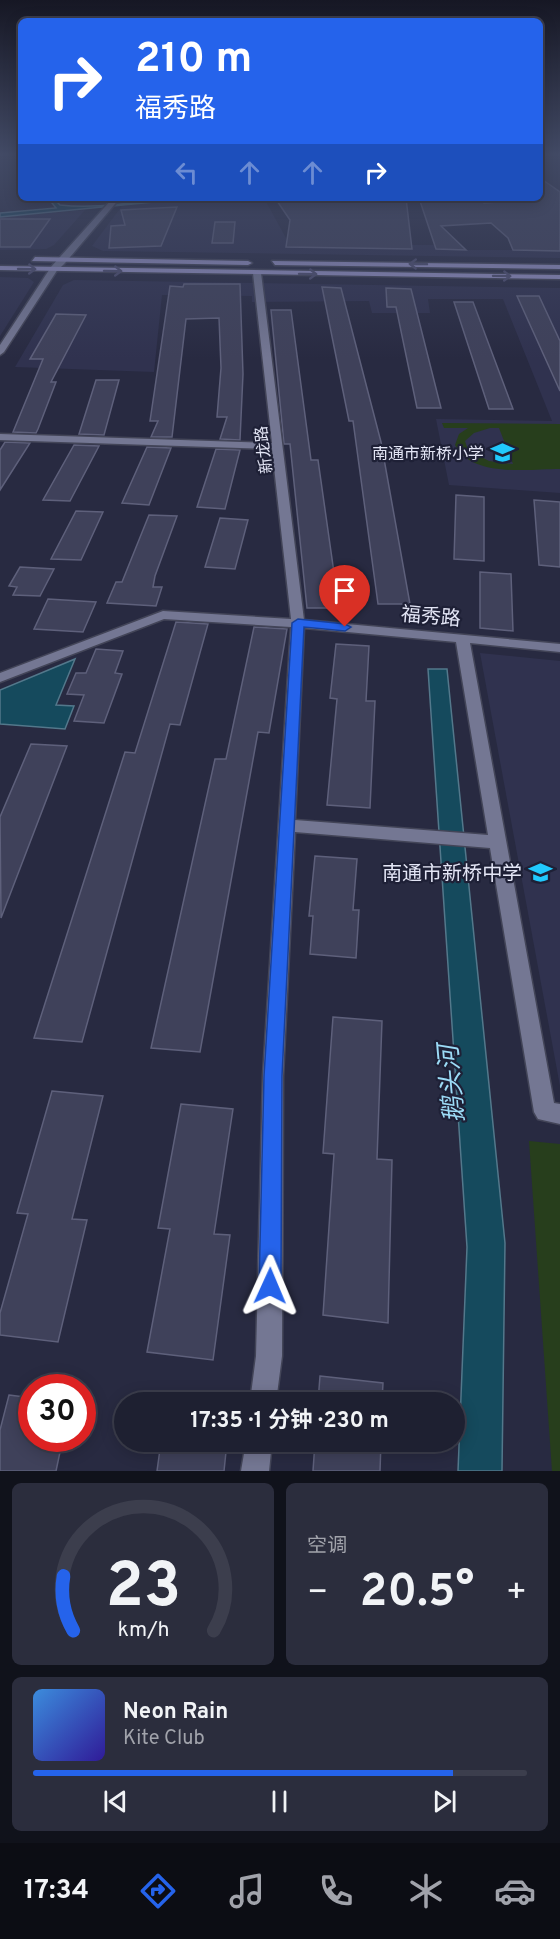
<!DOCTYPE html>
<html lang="zh">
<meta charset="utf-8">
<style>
:root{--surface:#1e2031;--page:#2b2d3d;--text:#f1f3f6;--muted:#a1a3ab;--line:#3c3e4d;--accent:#2563eb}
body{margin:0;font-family:Overpass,"Noto Sans SC",sans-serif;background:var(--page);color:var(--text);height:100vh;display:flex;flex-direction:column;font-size:22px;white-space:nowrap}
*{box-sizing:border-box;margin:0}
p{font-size:20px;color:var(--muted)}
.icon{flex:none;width:33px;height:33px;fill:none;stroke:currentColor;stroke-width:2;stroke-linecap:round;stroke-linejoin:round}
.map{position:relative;height:1471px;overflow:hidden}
.sheet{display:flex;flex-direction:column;gap:12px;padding:12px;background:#10121b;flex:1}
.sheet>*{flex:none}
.banner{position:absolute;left:18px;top:18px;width:525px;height:183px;border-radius:9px;box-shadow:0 3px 15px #0003,0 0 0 2px var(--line);background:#2563eb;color:#fff;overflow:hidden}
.speed{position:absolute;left:18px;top:1374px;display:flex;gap:12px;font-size:30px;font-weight:700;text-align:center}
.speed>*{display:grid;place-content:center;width:78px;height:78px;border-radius:50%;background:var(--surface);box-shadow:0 3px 15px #0003,0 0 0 2px var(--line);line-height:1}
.speed .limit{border:9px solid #d22;background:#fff;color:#111}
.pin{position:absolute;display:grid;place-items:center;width:51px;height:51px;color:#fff;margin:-62px -26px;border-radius:50% 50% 50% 0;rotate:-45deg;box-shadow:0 0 6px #0007}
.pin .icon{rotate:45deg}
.me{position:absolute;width:66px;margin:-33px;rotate:1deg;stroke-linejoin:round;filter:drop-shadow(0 0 4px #0008)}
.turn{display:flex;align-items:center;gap:21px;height:126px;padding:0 18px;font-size:27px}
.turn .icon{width:78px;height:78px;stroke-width:2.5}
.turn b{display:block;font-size:42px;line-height:51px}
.lanes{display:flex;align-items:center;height:57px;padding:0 18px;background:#0003;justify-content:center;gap:30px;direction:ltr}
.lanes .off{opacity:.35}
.big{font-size:45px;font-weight:700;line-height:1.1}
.sheet .tile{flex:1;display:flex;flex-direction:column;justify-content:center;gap:9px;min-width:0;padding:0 21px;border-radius:9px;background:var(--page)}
.sheet .dial{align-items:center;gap:0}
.dial svg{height:156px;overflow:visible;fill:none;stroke:var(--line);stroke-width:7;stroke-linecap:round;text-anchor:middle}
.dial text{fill:var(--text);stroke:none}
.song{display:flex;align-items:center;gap:18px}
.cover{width:72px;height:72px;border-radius:9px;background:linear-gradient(135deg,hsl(210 70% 55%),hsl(250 70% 35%))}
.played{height:6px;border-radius:3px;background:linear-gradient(90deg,var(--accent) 85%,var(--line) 85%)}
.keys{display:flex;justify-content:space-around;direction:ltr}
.heat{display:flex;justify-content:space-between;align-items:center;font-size:33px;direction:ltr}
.sheet .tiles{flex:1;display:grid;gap:12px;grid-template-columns:1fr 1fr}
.tile:last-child{grid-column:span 2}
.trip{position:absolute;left:114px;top:1392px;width:351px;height:60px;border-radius:30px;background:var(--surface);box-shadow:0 3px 15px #0003,0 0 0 2px var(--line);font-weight:700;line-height:60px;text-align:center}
.dock{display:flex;height:96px;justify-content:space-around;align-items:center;background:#0c0d14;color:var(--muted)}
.dock .icon{width:42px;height:42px}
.dock .on{color:var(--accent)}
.dock b{font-size:27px;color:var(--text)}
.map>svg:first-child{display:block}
.built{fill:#30324f}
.green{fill:#273e1c;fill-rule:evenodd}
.water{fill:#154a5d;stroke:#53788b;stroke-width:1.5}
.building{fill:#3f415a;stroke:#5e607b;stroke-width:1.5}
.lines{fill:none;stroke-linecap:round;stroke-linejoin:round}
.street-casing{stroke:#434558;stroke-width:3}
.secondary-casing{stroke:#434558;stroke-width:3}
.primary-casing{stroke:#434558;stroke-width:3}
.street{fill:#747793;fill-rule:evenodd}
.secondary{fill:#747793;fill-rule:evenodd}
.primary{fill:#9693c5;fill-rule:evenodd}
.oneway{stroke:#4e4e6f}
.route{fill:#2563eb;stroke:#184099;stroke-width:1.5}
.labels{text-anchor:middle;stroke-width:4.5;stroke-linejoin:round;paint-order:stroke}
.far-street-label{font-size:16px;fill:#e3e5f5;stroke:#1e2036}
.far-poi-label{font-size:16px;fill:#e3e5f5;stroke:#1e2036;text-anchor:end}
.street-label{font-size:20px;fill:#e3e5f5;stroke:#1e2036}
.poi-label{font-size:20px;fill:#e3e5f5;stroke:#1e2036;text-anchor:end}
.near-water-label{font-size:26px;font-style:italic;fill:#9cdbf6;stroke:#1e2036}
</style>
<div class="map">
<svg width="560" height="1471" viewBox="0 0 560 1471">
<rect width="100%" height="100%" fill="#282a41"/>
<g class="built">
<path d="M195,198H264L287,240L406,242L407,245H458L459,250H512L560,244V258L103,251L92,246L122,206Z"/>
<path d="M85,210L54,245L46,249L0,250V217Z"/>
<path d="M0,277L28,278L34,282L0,336Z"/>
<path d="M74,280L560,288V493L449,485L436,419L552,421L503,299H428L430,313H372L369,301L252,302V296L162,295L154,372L15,367L63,285Z"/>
<path d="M480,653L560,661V1086Z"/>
</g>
<g class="green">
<path d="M442,423L560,424V469C529,469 472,478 455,445L459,434L468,428H444ZM490,428H499L513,464L489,461L468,450L465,441L474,433Z"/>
<path d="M529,1141L560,1144V1471H552Z"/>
</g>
<g class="water">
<path d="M48,198H53L60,205C105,210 151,198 195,198L0,217V213L56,208Z"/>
<path d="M75,659L56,705L74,706L65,729L0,724V690Z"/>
<path d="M428,669H447L505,1243L502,1471H458L467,1247Z"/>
</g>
<g class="building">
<path d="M540,178L560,192V251L513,250L508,238L491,223L441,226L466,250L436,249L419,198H478L484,203L540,199Z"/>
<path d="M275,198H406L412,249L286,247L290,220Z"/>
<path d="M177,207L161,246L109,248L111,226L125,225L121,210Z"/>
<path d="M0,219H50L30,247H0Z"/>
<path d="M215,222H235L233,243H212Z"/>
<path d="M184,284H240L243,374L240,440L220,439L227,417H217L221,368L219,318L186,319L172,437H151L158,421H150L170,286L183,287Z"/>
<path d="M322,287L341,288L381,442L410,604H378L353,421H349Z"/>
<path d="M386,288L411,289L441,408H417L396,307H387Z"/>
<path d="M517,296H539L560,341V391Z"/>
<path d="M454,302H473L513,409H489Z"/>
<path d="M271,310H291L311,460H318L339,608H307L290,444H284Z"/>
<path d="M56,314L86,315L51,382H56L38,429L36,433L13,432L43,359H30Z"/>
<path d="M96,380H119L104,435L79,434Z"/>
<path d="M5,442L30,443L0,490V450Z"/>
<path d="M74,445L99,446L70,501L43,500Z"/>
<path d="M147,447L171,448L149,505L122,503Z"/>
<path d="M216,449L240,450L225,509L197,507Z"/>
<path d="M456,495L484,497V561L454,559Z"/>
<path d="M534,500L560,502V567L539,565Z"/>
<path d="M76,511L103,512L81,560L51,559Z"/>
<path d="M149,515L177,516L155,576L153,587H162L156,606L107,603L116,582H122Z"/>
<path d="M220,518L248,520L235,569L205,567Z"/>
<path d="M20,567L54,569L40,596L13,595L17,587L9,586Z"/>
<path d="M480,572L511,574L513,631L480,628Z"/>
<path d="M48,599L96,602L83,632L34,629Z"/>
<path d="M176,622L208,624L180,725L170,724L82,1042L34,1038L125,752L135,753Z"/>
<path d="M254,627L287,629L269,733L258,732L200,1052L151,1048L215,759H226Z"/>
<path d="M336,644L369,646L366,701H375L370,808L327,805L337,699L330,698Z"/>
<path d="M96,649L123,651L115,673L122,674L104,723L74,721L84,695L67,694L76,673H86Z"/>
<path d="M31,744L67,746L1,918L0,817Z"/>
<path d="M315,856L357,859L353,910H359L356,958L310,954L313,916H309Z"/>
<path d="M333,1017L382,1021L377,1159L392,1160L388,1323L323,1315L334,1154L323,1153Z"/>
<path d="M52,1091L103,1096L72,1219L87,1220L58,1342L0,1335V1313L28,1214L17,1213Z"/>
<path d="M181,1104L233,1109L214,1234L230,1235L213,1360L147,1352L170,1229L158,1228Z"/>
<path d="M320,1376L383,1383L382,1402H318Z"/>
<path d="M9,1395L32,1398V1438H63L56,1471H0V1430Z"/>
<path d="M161,1442H227L224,1471H157Z"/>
<path d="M315,1442H381L380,1471H313Z"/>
</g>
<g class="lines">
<defs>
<g id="street">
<path d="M51,267L58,269L4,352L0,355V345Z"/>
<path d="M257,271L261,273L304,620L560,644V652L470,643L554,1103L560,1104V1124L538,1119L534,1112L490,848L295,832L283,1076L282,1356L276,1402H250L256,1356L263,1076L291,627L164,619L0,682V673L163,611L291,619L272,449L0,440V434L272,443L253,273ZM304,628L456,642L488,835L295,820Z"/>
<path d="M246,1442H272L269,1471H241Z"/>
</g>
<path id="secondary" d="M113,198H120L65,263L57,271H51V267Z"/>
<g id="primary">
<path d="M35,257L248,261L252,263L248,265L32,261Z"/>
<path d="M272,261L560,265V269L275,265Z"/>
<path d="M0,266L560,275V279L0,270Z"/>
</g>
</defs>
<use href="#street" class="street-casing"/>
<use href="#secondary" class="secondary-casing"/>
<use href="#primary" class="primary-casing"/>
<use href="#street" class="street"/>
<use href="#secondary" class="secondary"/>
<use href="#primary" class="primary"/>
</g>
<defs><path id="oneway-shaft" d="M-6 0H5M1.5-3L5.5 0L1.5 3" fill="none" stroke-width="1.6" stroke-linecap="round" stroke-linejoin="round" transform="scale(1.5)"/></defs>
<g class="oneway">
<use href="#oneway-shaft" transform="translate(418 264) rotate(-179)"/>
<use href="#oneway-shaft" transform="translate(27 269) rotate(1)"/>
<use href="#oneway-shaft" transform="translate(113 271) rotate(1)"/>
<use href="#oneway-shaft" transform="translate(308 274) rotate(1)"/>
<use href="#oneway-shaft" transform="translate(502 276) rotate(1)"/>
</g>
<linearGradient id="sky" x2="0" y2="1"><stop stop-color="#161724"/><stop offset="0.43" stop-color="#424a65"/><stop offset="1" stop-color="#424a65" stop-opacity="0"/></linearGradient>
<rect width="560" height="359" fill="url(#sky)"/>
<path class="route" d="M298,619L345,624L351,627L345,631L304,627L282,1076L281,1286L278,1293L270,1297L262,1293L259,1286L264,1076L292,623Z"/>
<defs>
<symbol id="school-bare" viewBox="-9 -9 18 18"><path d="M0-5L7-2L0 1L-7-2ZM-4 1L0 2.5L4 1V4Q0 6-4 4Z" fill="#21c9fd" stroke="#1e2036" stroke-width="2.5" paint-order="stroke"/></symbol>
</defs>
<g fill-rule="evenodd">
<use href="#school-bare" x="486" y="436" width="33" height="33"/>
<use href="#school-bare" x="524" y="856" width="33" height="33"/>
</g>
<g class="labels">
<g class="far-street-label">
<text transform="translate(263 450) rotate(-97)" y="6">新龙路</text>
</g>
<g class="far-poi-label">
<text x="484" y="459">南通市新桥小学</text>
</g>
<g class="street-label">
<text transform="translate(431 616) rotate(5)" y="7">福秀路</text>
</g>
<g class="poi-label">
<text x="522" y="880">南通市新桥中学</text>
</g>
<g class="near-water-label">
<text transform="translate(451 1084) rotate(-95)" y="9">鹅头河</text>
</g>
</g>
</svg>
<div class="speed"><div class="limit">30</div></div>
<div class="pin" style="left:345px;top:627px;background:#d93025"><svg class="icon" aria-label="arrive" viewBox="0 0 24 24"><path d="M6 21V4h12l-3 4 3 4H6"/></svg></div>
<svg class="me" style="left:270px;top:1286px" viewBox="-20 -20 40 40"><path d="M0-17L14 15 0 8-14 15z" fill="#2563eb" stroke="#fff" stroke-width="4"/></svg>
<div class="trip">17:35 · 1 分钟 · 230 m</div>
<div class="banner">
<div class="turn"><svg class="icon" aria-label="right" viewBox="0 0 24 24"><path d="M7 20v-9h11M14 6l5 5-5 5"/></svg><div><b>210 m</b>福秀路</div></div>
<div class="lanes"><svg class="icon off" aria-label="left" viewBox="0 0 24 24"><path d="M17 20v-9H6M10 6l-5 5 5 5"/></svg><svg class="icon off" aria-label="ahead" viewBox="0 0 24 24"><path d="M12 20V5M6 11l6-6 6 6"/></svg><svg class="icon off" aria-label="ahead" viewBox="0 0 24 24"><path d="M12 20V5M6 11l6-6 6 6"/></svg><svg class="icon" aria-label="right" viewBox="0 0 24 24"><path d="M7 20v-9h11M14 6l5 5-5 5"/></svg></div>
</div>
</div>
<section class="sheet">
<div class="tiles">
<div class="tile dial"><svg viewBox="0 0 100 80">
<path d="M14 69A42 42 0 1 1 86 69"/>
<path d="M14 69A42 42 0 0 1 9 41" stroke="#2563eb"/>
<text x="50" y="56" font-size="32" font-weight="700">23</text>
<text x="50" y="72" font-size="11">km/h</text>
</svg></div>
<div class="tile"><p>空调</p>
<div class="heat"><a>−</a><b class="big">20.5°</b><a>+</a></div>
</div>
<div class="tile">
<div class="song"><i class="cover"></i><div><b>Neon Rain</b><p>Kite Club</p></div></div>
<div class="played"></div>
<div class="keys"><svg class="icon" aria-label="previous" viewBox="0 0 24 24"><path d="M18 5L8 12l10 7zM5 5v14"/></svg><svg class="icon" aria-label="pause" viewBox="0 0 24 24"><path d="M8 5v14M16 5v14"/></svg><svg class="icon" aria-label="next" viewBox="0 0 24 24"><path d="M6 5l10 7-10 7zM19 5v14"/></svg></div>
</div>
</div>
</section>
<nav class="dock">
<b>17:34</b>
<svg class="icon on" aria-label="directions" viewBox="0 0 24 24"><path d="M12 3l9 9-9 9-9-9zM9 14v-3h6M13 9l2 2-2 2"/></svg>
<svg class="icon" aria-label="music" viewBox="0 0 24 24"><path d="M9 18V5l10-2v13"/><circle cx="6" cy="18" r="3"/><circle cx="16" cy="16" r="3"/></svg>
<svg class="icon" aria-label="phone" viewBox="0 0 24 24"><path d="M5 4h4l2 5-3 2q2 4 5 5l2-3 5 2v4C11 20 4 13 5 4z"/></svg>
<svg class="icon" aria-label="climate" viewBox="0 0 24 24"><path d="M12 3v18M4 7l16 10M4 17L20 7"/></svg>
<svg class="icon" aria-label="car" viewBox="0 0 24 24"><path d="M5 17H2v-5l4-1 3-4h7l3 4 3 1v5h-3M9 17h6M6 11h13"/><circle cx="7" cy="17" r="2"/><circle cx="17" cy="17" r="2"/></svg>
</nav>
